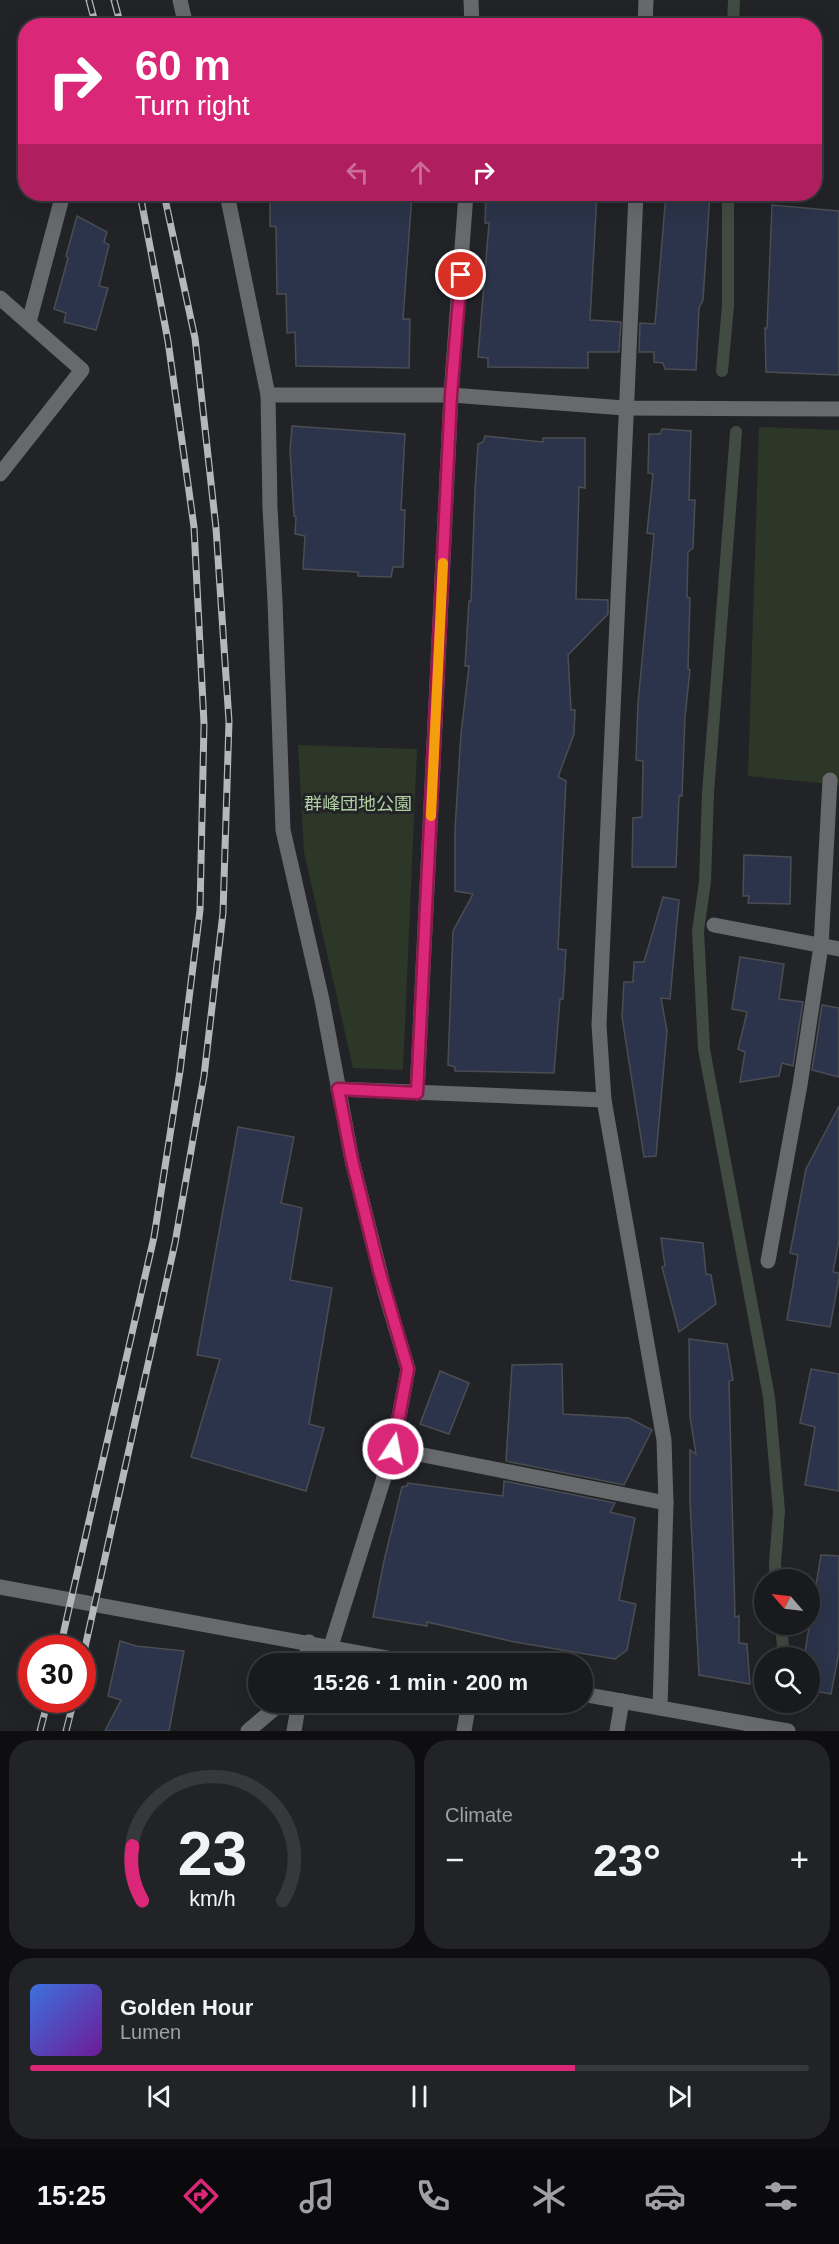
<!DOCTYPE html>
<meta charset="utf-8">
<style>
:root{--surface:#191a1d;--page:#222326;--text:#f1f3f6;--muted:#9fa1a4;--line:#37383b;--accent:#db2777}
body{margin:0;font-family:Helvetica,"Noto Sans JP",sans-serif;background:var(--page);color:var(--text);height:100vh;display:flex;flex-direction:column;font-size:22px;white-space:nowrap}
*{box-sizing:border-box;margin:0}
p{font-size:20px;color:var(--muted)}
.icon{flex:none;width:33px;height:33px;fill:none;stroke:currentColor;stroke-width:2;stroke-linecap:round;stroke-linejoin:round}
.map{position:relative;height:1731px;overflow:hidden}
.sheet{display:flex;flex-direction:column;gap:9px;padding:9px;background:#0e0e10;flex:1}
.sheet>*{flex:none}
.hud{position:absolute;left:18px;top:18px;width:804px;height:183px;border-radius:24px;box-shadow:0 6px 24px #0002,0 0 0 2px var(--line);background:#db2777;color:#fff;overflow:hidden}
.needle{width:39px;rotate:298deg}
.buttons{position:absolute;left:754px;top:1569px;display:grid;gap:12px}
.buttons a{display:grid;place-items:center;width:66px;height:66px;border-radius:50%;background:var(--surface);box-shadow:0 6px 24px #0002,0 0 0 2px var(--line);font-size:30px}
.speed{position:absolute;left:18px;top:1635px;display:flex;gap:12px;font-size:30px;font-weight:700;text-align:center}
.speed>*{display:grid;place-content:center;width:78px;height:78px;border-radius:50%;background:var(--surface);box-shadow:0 6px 24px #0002,0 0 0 2px var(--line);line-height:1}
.speed .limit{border:9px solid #d22;background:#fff;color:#111}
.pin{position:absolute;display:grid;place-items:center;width:51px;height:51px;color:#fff;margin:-26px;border:3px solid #fff;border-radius:50%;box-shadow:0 2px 6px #0007}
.me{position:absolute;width:66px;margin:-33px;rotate:11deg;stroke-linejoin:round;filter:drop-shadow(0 0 4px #0008)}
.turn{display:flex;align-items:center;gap:21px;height:126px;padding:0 18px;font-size:27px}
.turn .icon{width:78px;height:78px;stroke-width:2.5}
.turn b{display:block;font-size:42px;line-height:51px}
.lanes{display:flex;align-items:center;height:57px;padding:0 18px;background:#0003;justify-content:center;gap:30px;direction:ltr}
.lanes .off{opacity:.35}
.big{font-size:45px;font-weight:700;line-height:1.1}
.sheet .tile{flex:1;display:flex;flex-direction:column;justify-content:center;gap:9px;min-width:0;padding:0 21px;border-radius:24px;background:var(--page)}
.sheet .dial{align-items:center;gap:0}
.dial svg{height:156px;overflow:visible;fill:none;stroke:var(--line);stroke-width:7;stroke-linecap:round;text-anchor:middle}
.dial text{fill:var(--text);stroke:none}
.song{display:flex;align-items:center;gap:18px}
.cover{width:72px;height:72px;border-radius:9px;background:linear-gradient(135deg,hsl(220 70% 55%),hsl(280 70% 35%))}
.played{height:6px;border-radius:3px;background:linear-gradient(90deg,var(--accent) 70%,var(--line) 70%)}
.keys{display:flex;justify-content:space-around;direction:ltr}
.heat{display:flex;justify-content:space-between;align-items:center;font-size:33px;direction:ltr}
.sheet .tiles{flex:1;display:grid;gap:9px;grid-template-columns:1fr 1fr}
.tile:last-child{grid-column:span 2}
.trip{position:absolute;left:248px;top:1653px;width:345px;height:60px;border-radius:30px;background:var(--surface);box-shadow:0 6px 24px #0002,0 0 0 2px var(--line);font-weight:700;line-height:60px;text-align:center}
.tabs{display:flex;height:96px;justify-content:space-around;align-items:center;background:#0a0a0c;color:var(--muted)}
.tabs .icon{width:42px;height:42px}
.tabs .active{color:var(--accent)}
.tabs b{font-size:27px;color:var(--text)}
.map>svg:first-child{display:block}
.green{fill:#2d3728}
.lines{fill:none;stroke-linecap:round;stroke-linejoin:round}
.stream{stroke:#424b41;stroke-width:12}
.building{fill:#2b344a;stroke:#4b4d53;stroke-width:1.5}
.minor{stroke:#68696c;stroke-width:15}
.rail-casing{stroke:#b5b7ba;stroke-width:7}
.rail{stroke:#212327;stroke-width:4.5;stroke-dasharray:14;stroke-linecap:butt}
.route-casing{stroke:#8e194d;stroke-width:15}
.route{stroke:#db2777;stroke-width:10}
.slow{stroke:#f59e0b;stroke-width:10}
.labels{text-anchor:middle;stroke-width:6;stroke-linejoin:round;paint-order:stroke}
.park-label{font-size:18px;fill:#b2d1a2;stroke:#212327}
</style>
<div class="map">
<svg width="839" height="1731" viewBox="0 0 839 1731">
<rect width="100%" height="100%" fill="#212327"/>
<g class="green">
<path d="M759,427L839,430V785L748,776Z"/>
<path d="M298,745L417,749L403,1070L353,1068L304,852Z"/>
</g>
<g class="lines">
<g class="stream">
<path d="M733,26L734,0"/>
<path d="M722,371L728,306V194"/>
<path d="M736,432L708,793L705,882L698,931L704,1049L769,1397L779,1511L775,1564L776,1580"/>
<path d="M781,1624L784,1658"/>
</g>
</g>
<g class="building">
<path d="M270,194H412L403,319H410L409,368L296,366L295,332L287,333L286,294H277L276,227L270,226Z"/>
<path d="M486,194H597L590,320L621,322L619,352H588V368L488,367V358L478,357L489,223H485Z"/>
<path d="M666,194H710L703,300L699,308L696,370L665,369L663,363L654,362V352H639L640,323L655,324Z"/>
<path d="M772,205L839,211V375L766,372L765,328H767Z"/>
<path d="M77,216L107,232L104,242L109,245L99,286L108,288L96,330L64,322L66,313L54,309L68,258L66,256Z"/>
<path d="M292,426L405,434L401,510H405L403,567H393L391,577L358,576V572L303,569L305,536L295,534L296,517L294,516L290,450Z"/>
<path d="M662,429L691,431L689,500H695L693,548L688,552L687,597L690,598L688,669L690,670L685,717L682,796H679L676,867H632L633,818L642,817L643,761L636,760L638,703L654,534L647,533L653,474L648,473L649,434H660Z"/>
<path d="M485,436L543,442V438H585V488L579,487L576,599L608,600V614L568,655L571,710H575L574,734L558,777L566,781L558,949L566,950L563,999H560L554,1073L455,1071V1067L448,1065L453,931L473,894L455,891V829L461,734L469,666H465L469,601H471L475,490L478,444L483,442Z"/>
<path d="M744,855L791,857L790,904L748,903L749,896H743Z"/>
<path d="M663,897L679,900L670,999L661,998L667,1031L656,1156L644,1157L622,1017L624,982H633L634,962H644Z"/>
<path d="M740,957L784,964L779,999L803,1002L793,1066L782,1063L779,1076L740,1082L745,1052L738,1049L747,1012L732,1009Z"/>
<path d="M822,1005L839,1008V1077L812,1070Z"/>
<path d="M839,1106V1240L833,1272L839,1273V1278L830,1327L787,1320L798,1255L790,1253L806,1169Z"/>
<path d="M238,1127L294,1137L281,1203L302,1208L290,1280L332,1288L309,1424L324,1428L306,1491L191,1457L220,1359L197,1355Z"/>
<path d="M661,1238L703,1243L706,1274L711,1275L716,1304L679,1332L662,1267L665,1266Z"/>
<path d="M689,1339L727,1344L733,1380L729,1381L735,1617L739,1616V1643L747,1644L750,1684L699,1675L690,1502V1450L696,1454L690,1417Z"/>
<path d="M562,1364L563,1414L629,1418L652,1430L624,1485L506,1461L512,1365Z"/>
<path d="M811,1369L839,1374V1491L805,1485L815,1427L800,1423Z"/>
<path d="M440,1371L469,1383L449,1434L420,1424Z"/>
<path d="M504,1481L615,1503L610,1512L635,1518L619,1600L636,1604L627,1650L615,1659L515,1642L427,1622V1626L373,1617L384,1561L402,1487L407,1486L408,1483L503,1496Z"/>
<path d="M821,1555L839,1556V1652L831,1694L810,1690V1658H804Z"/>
<path d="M120,1641L136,1646L184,1651L169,1731H105L121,1700L108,1696Z"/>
</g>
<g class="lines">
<g class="minor">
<path d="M180,0L186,26"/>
<path d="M471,0L472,26"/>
<path d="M645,26L646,0"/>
<path d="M227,194L268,395L270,508L275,601L283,830L322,1000L352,1160L385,1292L408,1369L393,1449L331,1646"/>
<path d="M636,194L599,1025L604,1100L664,1440L666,1503L660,1708"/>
<path d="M0,298L82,370L0,474"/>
<path d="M29,322L63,194"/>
<path d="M268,395H451L625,408L839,409"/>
<path d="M714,925L839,949"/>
<path d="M338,1089L604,1100"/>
<path d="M417,1093L451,395L466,194"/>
<path d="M768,1261L800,1085L821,946L830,780"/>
<path d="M393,1449L666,1503"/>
<path d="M0,1587L419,1664"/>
<path d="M305,1664L309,1642"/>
<path d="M582,1694L788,1731"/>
<path d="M248,1731L282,1702"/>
<path d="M294,1731L299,1702"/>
<path d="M464,1731L469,1702"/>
<path d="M617,1731L622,1701"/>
</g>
<defs>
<g id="rail">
<path d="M89,0L96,26"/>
<path d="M114,0L121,26"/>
<path d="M60,1648L154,1237L180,1071L200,910L204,724L194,527L168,341L140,194"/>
<path d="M82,1661L175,1243L204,1076L223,913L229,721L216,528L195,338L164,194"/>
<path d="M40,1731L48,1700"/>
<path d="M66,1731L74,1700"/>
</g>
</defs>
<use href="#rail" class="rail-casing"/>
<use href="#rail" class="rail"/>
</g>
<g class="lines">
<defs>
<path id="route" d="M393,1449L408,1369L379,1270L352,1160L338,1089L417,1093L451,395L461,275"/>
</defs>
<use href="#route" class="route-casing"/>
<use href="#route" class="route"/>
<path class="slow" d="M431,816L443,563"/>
</g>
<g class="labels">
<g class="park-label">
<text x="358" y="810">群峰団地公園</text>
</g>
</g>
</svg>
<div class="buttons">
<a><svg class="needle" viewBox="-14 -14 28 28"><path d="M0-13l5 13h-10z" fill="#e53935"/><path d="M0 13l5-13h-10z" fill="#9fa1a4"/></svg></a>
<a><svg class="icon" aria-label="search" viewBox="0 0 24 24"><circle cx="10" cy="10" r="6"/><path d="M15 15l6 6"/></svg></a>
</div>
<div class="speed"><div class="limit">30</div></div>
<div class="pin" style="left:461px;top:275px;background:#d93025"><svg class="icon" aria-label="arrive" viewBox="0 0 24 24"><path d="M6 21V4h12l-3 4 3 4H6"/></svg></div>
<svg class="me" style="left:393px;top:1449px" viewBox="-20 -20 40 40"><circle r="17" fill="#db2777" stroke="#fff" stroke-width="3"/><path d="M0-11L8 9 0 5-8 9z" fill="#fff"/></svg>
<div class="trip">15:26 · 1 min · 200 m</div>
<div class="hud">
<div class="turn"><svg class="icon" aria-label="right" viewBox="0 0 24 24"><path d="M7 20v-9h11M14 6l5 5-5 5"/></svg><div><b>60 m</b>Turn right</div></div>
<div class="lanes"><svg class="icon off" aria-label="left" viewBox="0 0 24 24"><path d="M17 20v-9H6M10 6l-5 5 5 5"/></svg><svg class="icon off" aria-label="ahead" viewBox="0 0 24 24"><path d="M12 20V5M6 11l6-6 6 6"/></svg><svg class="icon" aria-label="right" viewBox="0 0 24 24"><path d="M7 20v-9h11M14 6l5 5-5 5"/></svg></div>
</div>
</div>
<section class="sheet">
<div class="tiles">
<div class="tile dial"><svg viewBox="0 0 100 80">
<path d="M14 69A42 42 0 1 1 86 69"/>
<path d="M14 69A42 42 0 0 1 9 41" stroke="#db2777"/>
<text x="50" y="56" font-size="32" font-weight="700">23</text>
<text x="50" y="72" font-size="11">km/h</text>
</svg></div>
<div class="tile"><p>Climate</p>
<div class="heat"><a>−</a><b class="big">23°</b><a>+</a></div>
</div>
<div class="tile">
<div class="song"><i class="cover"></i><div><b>Golden Hour</b><p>Lumen</p></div></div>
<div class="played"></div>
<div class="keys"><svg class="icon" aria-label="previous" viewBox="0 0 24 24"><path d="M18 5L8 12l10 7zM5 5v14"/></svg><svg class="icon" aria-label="pause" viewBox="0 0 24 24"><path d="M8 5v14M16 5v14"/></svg><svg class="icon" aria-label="next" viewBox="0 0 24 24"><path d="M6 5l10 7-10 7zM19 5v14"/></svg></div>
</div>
</div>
</section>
<nav class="tabs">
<b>15:25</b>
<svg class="icon active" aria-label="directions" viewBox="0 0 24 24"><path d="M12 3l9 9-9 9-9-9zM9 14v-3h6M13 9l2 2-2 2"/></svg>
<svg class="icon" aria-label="music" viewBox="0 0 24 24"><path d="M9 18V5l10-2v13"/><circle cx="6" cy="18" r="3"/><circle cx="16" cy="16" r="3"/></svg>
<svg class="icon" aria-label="phone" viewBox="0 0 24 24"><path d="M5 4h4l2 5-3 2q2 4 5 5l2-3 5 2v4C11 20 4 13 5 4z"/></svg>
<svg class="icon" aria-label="climate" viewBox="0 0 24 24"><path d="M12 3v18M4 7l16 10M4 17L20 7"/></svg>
<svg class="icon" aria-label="car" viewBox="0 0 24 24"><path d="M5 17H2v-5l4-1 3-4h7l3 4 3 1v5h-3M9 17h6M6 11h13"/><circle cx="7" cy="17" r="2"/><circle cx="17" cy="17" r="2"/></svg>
<svg class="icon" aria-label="filters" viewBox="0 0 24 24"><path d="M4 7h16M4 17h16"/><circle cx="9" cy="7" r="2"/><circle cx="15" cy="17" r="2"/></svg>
</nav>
